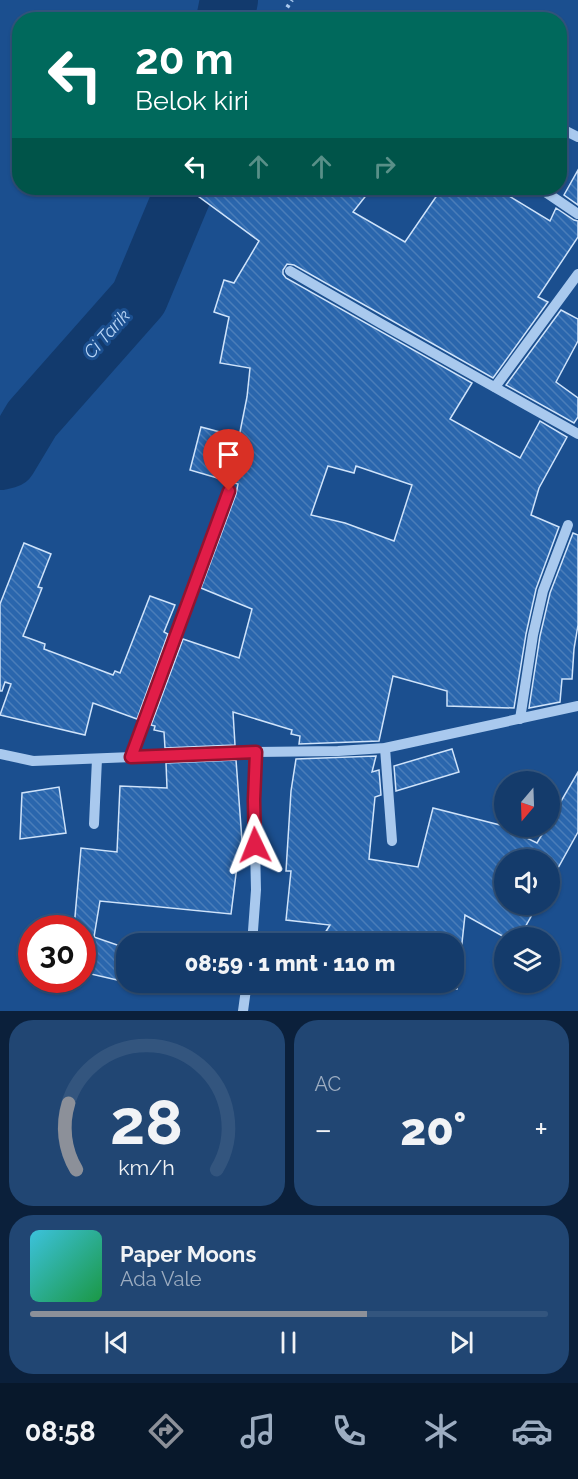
<!DOCTYPE html>
<html lang="id">
<meta charset="utf-8">
<style>
:root{--surface:#143b6b;--page:#214673;--text:#f1f3f6;--muted:#9dadc1;--line:#33557e;--accent:#8c9099}
body{margin:0;font-family:Raleway,sans-serif;background:var(--page);color:var(--text);height:100vh;display:flex;flex-direction:column;font-size:22px;white-space:nowrap}
*{box-sizing:border-box;margin:0}
p{font-size:20px;color:var(--muted)}
.icon{flex:none;width:33px;height:33px;fill:none;stroke:currentColor;stroke-width:2;stroke-linecap:round;stroke-linejoin:round}
.map{position:relative;height:1011px;overflow:hidden}
.side{display:flex;flex-direction:column;gap:9px;padding:9px;background:#0b203b;flex:1}
.side>*{flex:none}
.top-card{position:absolute;left:12px;top:12px;width:555px;height:183px;border-radius:24px;box-shadow:0 2px 4px #0004,0 0 0 2px var(--line);background:#00695c;color:#fff;overflow:hidden}
.needle{width:39px;rotate:199deg}
.buttons{position:absolute;left:494px;top:771px;display:grid;gap:12px}
.buttons a{display:grid;place-items:center;width:66px;height:66px;border-radius:50%;background:var(--surface);box-shadow:0 2px 4px #0004,0 0 0 2px var(--line);font-size:30px}
.speed{position:absolute;left:18px;top:915px;display:flex;gap:12px;font-size:30px;font-weight:700;text-align:center}
.speed>*{display:grid;place-content:center;width:78px;height:78px;border-radius:50%;background:var(--surface);box-shadow:0 2px 4px #0004,0 0 0 2px var(--line);line-height:1}
.speed .limit{border:9px solid #d22;background:#fff;color:#111}
.pin{position:absolute;display:grid;place-items:center;width:51px;height:51px;color:#fff;margin:-62px -26px;border-radius:50% 50% 50% 0;rotate:-45deg;box-shadow:0 0 6px #0007}
.pin .icon{rotate:45deg}
.me{position:absolute;width:66px;margin:-33px;rotate:358deg;stroke-linejoin:round;filter:drop-shadow(0 0 4px #0008)}
.turn{display:flex;align-items:center;gap:21px;height:126px;padding:0 24px;font-size:27px}
.turn .icon{width:78px;height:78px;stroke-width:2.5}
.turn b{display:block;font-size:42px;line-height:51px}
.lanes{display:flex;align-items:center;height:57px;padding:0 24px;background:#0003;justify-content:center;gap:30px;direction:ltr}
.lanes .off{opacity:.35}
.big{font-size:45px;font-weight:800;line-height:1.1}
.side .widget{flex:1;display:flex;flex-direction:column;justify-content:center;gap:9px;min-width:0;padding:0 21px;border-radius:24px;background:var(--page)}
.side .dial{align-items:center;gap:0}
.dial svg{height:156px;overflow:visible;fill:none;stroke:var(--line);stroke-width:7;stroke-linecap:round;text-anchor:middle}
.dial text{fill:var(--text);stroke:none}
.song{display:flex;align-items:center;gap:18px}
.cover{width:72px;height:72px;border-radius:9px;background:linear-gradient(135deg,hsl(190 70% 55%),hsl(140 70% 35%))}
.played{height:6px;border-radius:3px;background:linear-gradient(90deg,var(--accent) 65%,var(--line) 65%)}
.keys{display:flex;justify-content:space-around;direction:ltr}
.heat{display:flex;justify-content:space-between;align-items:center;font-size:33px;direction:ltr}
.side .tiles{flex:1;display:grid;gap:9px;grid-template-columns:1fr 1fr}
.widget:last-child{grid-column:span 2}
.trip{position:absolute;left:116px;top:933px;width:348px;height:60px;border-radius:24px;background:var(--surface);box-shadow:0 2px 4px #0004,0 0 0 2px var(--line);font-weight:800;line-height:60px;text-align:center}
.dock{display:flex;height:96px;justify-content:space-around;align-items:center;background:#08182b;color:var(--muted)}
.dock .icon{width:42px;height:42px}
.dock .selected{color:var(--accent)}
.dock b{font-size:27px;color:var(--text)}
.map>svg:first-child{display:block}
.lines{fill:none;stroke-linecap:round;stroke-linejoin:round}
.river{stroke:#123a6d;stroke-width:58}
.building{fill:url(#building-back-hatch);stroke:#cfe3fa;stroke-width:1.5;fill-rule:evenodd}
.path{stroke:#a9c9ee;stroke-width:4;stroke-dasharray:3 4.5;stroke-linecap:butt}
.minor{stroke:#a9c9ee;stroke-width:10}
.route-casing{stroke:#92132f;stroke-width:15}
.route{stroke:#e11d48;stroke-width:10}
.labels{text-anchor:middle;stroke-width:6;stroke-linejoin:round;paint-order:stroke}
.water-label{font-size:18px;font-style:italic;fill:#b5d3f5;stroke:#1b4f8f}
</style>
<div class="map">
<svg width="578" height="1011" viewBox="0 0 578 1011">
<defs>
<pattern id="building-back-hatch" width="6" height="6" patternUnits="userSpaceOnUse" patternTransform="scale(1.5)"><rect width="6" height="6" fill="#2a66ad"/><path d="M-1 5l2 2M0 0l6 6M5-1l2 2" fill="none" stroke="#4a7db9"/></pattern>
</defs>
<rect width="100%" height="100%" fill="#1b4f8f"/>
<g class="lines">
<g class="river">
<path d="M225,20L229,0"/>
<path d="M0,461L8,459L32,419L139,298L185,188"/>
</g>
</g>
<g class="building">
<path d="M578,170V205L564,195Z"/>
<path d="M187,188H372L353,212L405,242L442,188H496L550,221L556,208L574,220L578,221V237L538,297L548,302L493,378L294,265L287,264L283,270V274L286,278L472,383L450,419L520,458L540,421L567,437L539,488L531,515L559,527L536,589L526,634L514,708L447,706V691L393,676L379,741L299,744L300,736L291,734L292,730L233,712L235,745L165,748L164,732L154,730L155,726L151,725L183,639L239,658L252,609L201,588L236,494L238,484L190,470L201,427L239,437L247,397L250,368L220,363L229,317L214,312L224,280L234,283L259,241ZM328,466L354,473L356,466L412,485L394,541L345,523L311,515Z"/>
<path d="M561,310L578,319V341L556,382L578,398V417L574,423L506,385Z"/>
<path d="M573,533L578,535V625L574,649L572,679H562L560,702L529,708L540,636L550,593Z"/>
<path d="M24,543L51,554L38,587L42,588L23,636L45,644L44,649L113,675L115,671L120,673L150,596L175,605L164,632L168,634L137,719L93,703L85,735L0,715L11,684L5,682L2,691H0V604Z"/>
<path d="M452,749L459,772L396,791L394,766Z"/>
<path d="M376,756L372,772L379,770L381,795L375,797L369,859L418,867L433,808L500,825L537,843L547,826H549V822L578,772V832L549,884V860H504V904H538L519,938H506L465,915L457,989L425,988V982H453V944H318L330,925L286,920L291,871H286L291,791L296,759Z"/>
<path d="M236,760L244,867L237,866L231,914L100,901L94,937L126,948V982L82,972V928H74L81,848L117,852L120,786L167,788L166,763Z"/>
<path d="M59,787L66,833L20,839L22,793Z"/>
<path d="M127,982H157L155,989Z"/>
<path d="M338,982H361L354,993Z"/>
</g>
<g class="lines">
<path class="path" d="M279,20L292,0"/>
<g class="minor">
<path d="M560,128L578,137"/>
<path d="M540,188L541,189L578,214"/>
<path d="M290,271L380,323L578,434"/>
<path d="M495,387L578,274"/>
<path d="M520,719L533,635L543,591L568,525"/>
<path d="M385,748L392,841"/>
<path d="M0,754L33,761L256,752L338,751L385,748L578,706"/>
<path d="M131,757L229,491"/>
<path d="M94,824L97,759"/>
<path d="M252,944L256,890L254,800L256,752"/>
<path d="M243,1011L247,982"/>
</g>
</g>
<g class="lines">
<defs>
<path id="route" d="M229,491L131,757L256,752L254,800L255,845"/>
</defs>
<use href="#route" class="route-casing"/>
<use href="#route" class="route"/>
</g>
<g class="labels">
<g class="water-label">
<text transform="translate(107 334) rotate(-48)" y="6">Ci Tarik</text>
</g>
</g>
</svg>
<div class="buttons">
<a><svg class="needle" viewBox="-14 -14 28 28"><path d="M0-13l5 13h-10z" fill="#e53935"/><path d="M0 13l5-13h-10z" fill="#9dadc1"/></svg></a>
<a><svg class="icon" aria-label="sound" viewBox="0 0 24 24"><path d="M4 9h4l5-4v14l-5-4H4zM17 9q2 3 0 6"/></svg></a>
<a><svg class="icon" aria-label="layers" viewBox="0 0 24 24"><path d="M12 4l9 5-9 5-9-5zM3 14l9 5 9-5"/></svg></a>
</div>
<div class="speed"><div class="limit">30</div></div>
<div class="pin" style="left:229px;top:491px;background:#d93025"><svg class="icon" aria-label="arrive" viewBox="0 0 24 24"><path d="M6 21V4h12l-3 4 3 4H6"/></svg></div>
<svg class="me" style="left:255px;top:845px" viewBox="-20 -20 40 40"><path d="M0-17L14 15 0 8-14 15z" fill="#e11d48" stroke="#fff" stroke-width="4"/></svg>
<div class="trip">08:59 · 1 mnt · 110 m</div>
<div class="top-card">
<div class="turn"><svg class="icon" aria-label="left" viewBox="0 0 24 24"><path d="M17 20v-9H6M10 6l-5 5 5 5"/></svg><div><b>20 m</b>Belok kiri</div></div>
<div class="lanes"><svg class="icon" aria-label="left" viewBox="0 0 24 24"><path d="M17 20v-9H6M10 6l-5 5 5 5"/></svg><svg class="icon off" aria-label="ahead" viewBox="0 0 24 24"><path d="M12 20V5M6 11l6-6 6 6"/></svg><svg class="icon off" aria-label="ahead" viewBox="0 0 24 24"><path d="M12 20V5M6 11l6-6 6 6"/></svg><svg class="icon off" aria-label="right" viewBox="0 0 24 24"><path d="M7 20v-9h11M14 6l5 5-5 5"/></svg></div>
</div>
</div>
<section class="side">
<div class="tiles">
<div class="widget dial"><svg viewBox="0 0 100 80">
<path d="M14 69A42 42 0 1 1 86 69"/>
<path d="M14 69A42 42 0 0 1 10 35" stroke="#8c9099"/>
<text x="50" y="56" font-size="32" font-weight="700">28</text>
<text x="50" y="72" font-size="11">km/h</text>
</svg></div>
<div class="widget"><p>AC</p>
<div class="heat"><a>−</a><b class="big">20°</b><a>+</a></div>
</div>
<div class="widget">
<div class="song"><i class="cover"></i><div><b>Paper Moons</b><p>Ada Vale</p></div></div>
<div class="played"></div>
<div class="keys"><svg class="icon" aria-label="previous" viewBox="0 0 24 24"><path d="M18 5L8 12l10 7zM5 5v14"/></svg><svg class="icon" aria-label="pause" viewBox="0 0 24 24"><path d="M8 5v14M16 5v14"/></svg><svg class="icon" aria-label="next" viewBox="0 0 24 24"><path d="M6 5l10 7-10 7zM19 5v14"/></svg></div>
</div>
</div>
</section>
<nav class="dock">
<b>08:58</b>
<svg class="icon selected" aria-label="directions" viewBox="0 0 24 24"><path d="M12 3l9 9-9 9-9-9zM9 14v-3h6M13 9l2 2-2 2"/></svg>
<svg class="icon" aria-label="music" viewBox="0 0 24 24"><path d="M9 18V5l10-2v13"/><circle cx="6" cy="18" r="3"/><circle cx="16" cy="16" r="3"/></svg>
<svg class="icon" aria-label="phone" viewBox="0 0 24 24"><path d="M5 4h4l2 5-3 2q2 4 5 5l2-3 5 2v4C11 20 4 13 5 4z"/></svg>
<svg class="icon" aria-label="climate" viewBox="0 0 24 24"><path d="M12 3v18M4 7l16 10M4 17L20 7"/></svg>
<svg class="icon" aria-label="car" viewBox="0 0 24 24"><path d="M5 17H2v-5l4-1 3-4h7l3 4 3 1v5h-3M9 17h6M6 11h13"/><circle cx="7" cy="17" r="2"/><circle cx="17" cy="17" r="2"/></svg>
</nav>
